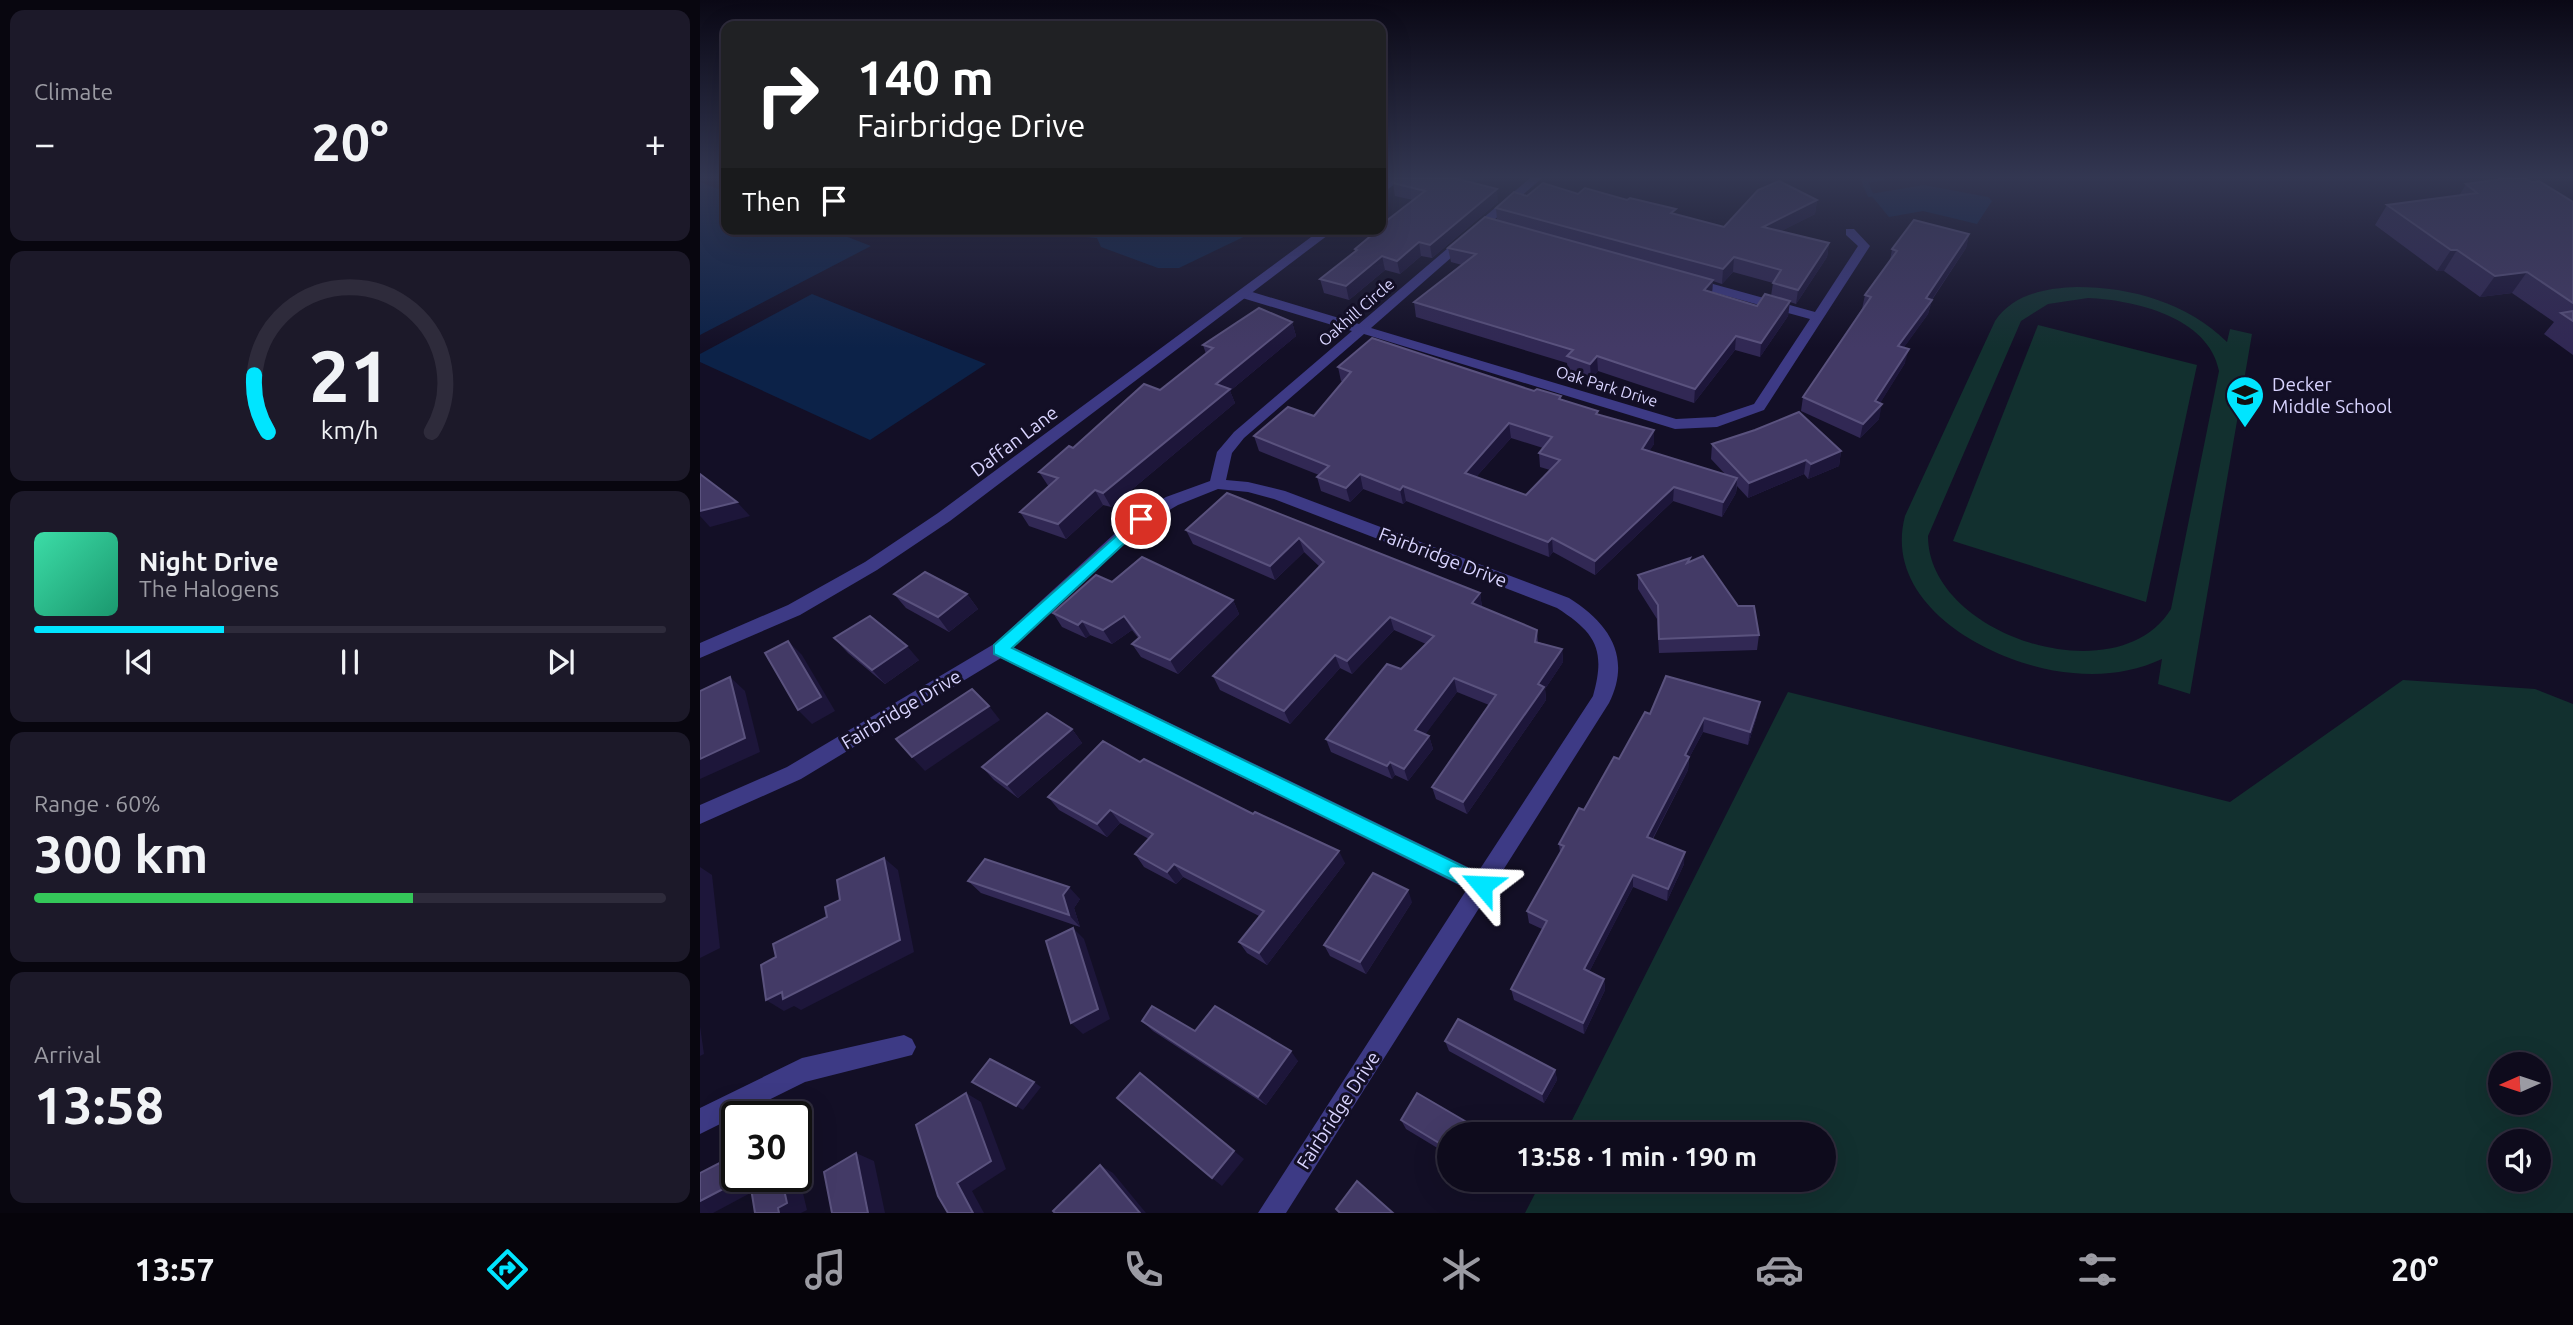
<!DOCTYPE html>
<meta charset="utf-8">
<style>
:root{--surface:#0e0b1c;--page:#1c1929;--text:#f1f3f6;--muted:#9b9ba3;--line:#2e2b3b;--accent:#00e5ff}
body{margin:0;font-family:Ubuntu,sans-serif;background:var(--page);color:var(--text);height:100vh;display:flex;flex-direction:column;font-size:26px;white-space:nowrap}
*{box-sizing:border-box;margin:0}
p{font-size:23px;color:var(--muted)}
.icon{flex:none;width:38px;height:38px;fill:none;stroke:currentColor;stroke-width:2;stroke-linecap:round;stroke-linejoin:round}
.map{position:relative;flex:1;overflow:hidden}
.sheet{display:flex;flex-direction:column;gap:10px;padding:10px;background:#08060f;width:700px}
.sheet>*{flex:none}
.top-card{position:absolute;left:21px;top:21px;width:665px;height:214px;border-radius:14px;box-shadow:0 7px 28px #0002,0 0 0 2px var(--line);background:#202124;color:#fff;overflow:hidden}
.needle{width:46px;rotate:267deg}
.controls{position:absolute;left:1788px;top:1052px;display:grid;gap:14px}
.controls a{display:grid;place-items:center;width:63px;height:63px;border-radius:50%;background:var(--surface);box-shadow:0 7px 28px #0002,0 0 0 2px var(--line);font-size:35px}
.speed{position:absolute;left:21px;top:1101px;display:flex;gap:14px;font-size:35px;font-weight:700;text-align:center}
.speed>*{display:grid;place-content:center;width:91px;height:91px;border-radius:50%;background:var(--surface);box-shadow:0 7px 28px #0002,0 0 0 2px var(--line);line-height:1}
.speed .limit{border:4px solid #111;border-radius:10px;background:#fff;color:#111}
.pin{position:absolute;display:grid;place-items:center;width:60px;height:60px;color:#fff;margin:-30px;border:4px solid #fff;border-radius:50%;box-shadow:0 2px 7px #0007}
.me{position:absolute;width:77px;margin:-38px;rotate:296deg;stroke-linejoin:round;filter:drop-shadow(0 0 5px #0008)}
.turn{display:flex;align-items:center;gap:24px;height:147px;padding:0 21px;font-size:32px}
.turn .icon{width:91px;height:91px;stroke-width:2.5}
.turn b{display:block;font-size:49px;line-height:60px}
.then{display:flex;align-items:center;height:66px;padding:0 21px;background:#0003;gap:14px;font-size:26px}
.big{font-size:52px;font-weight:700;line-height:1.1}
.sheet .tile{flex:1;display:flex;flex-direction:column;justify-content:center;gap:10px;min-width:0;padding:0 24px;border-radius:14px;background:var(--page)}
.sheet .dial{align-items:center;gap:0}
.dial svg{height:182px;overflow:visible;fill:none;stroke:var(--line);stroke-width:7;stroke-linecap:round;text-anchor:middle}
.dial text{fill:var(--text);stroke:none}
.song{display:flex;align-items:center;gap:21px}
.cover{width:84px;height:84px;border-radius:10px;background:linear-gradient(135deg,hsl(160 70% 55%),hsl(160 70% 35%))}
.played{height:7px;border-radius:4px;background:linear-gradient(90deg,var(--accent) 30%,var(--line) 30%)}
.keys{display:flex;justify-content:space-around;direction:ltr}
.heat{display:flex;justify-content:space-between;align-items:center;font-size:38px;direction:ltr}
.charge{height:10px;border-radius:5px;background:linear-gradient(90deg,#34c759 60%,var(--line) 0)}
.trip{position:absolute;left:737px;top:1122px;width:399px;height:70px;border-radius:35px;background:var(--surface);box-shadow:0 7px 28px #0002,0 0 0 2px var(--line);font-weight:700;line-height:70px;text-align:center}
.tabs{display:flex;height:112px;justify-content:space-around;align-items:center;background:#06040b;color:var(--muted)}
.tabs .icon{width:49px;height:49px}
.tabs .selected{color:var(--accent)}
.tabs b{font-size:32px;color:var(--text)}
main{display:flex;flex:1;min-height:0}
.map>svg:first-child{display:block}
.green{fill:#12302f;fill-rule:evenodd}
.water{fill:#0c2248}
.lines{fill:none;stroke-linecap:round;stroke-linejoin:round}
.stream{stroke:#0c2248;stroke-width:6}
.minor{fill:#3d3a85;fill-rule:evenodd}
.tertiary{fill:#3d3a85;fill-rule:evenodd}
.wall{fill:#312854;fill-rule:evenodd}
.shaded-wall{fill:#1d163a}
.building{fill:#433a66;stroke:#5a527e;stroke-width:2;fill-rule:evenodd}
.route{fill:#00e5ff;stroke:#0095a6;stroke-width:2}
.labels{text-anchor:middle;stroke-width:6;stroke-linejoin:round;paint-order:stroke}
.far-street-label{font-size:16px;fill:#d9d4ff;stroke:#130f26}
.poi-label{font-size:19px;fill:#d9d4ff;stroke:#130f26;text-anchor:start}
.street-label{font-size:19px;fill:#d9d4ff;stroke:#130f26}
</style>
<main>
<section class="sheet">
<div class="tile"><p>Climate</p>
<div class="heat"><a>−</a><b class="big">20°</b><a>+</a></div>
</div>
<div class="tile dial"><svg viewBox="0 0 100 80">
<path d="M14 69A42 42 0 1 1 86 69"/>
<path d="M14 69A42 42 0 0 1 8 44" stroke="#00e5ff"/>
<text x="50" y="56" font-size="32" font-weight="700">21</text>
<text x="50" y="72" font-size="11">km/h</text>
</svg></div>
<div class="tile">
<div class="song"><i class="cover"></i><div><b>Night Drive</b><p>The Halogens</p></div></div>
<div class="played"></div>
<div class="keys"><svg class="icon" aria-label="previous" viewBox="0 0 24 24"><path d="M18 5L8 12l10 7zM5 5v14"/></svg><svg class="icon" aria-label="pause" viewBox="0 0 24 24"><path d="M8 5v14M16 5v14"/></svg><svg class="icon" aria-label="next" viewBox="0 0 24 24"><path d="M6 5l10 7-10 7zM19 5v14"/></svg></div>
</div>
<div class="tile"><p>Range · 60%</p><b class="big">300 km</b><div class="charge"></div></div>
<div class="tile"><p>Arrival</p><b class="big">13:58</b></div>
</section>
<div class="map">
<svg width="1873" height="1213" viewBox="0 0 1873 1213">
<rect width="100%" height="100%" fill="#130f26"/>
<g class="green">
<path d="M1377,287C1431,287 1488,303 1527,342L1530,329L1552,334L1490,694L1458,684L1462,659C1434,672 1404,676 1373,673C1297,667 1181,607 1205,516L1295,321C1313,294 1346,288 1377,287ZM1388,298C1434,300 1509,317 1519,371L1471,609C1418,696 1228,636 1228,536L1321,321L1348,304Z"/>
<path d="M1338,325L1497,365L1446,602L1253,541Z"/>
<path d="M1703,680L1835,689L1873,704V1213H825L842,1180H1124V1134H865L1088,692L1530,802ZM1801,1064H1839V1102H1801ZM1801,1141H1839V1180H1801Z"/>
</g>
<g class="water">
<path d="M0,182L26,192V229H127L171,246L0,335Z"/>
<path d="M1224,185L1288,197L1292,201L1277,224L1223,211L1189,217L1170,194Z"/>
<path d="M378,229H560L479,268H458L401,247L397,238L375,236Z"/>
<path d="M112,294L286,364L170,440L0,362V354Z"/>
</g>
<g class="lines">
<g class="stream">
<path d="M758,181L780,178"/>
<path d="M1170,194L1164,180L1181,178"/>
</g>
<g class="minor">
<path d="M830,178H842L671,328L976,419L1015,417L1054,404L1110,319L987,285V279H995L1115,312L1158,246L1146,235V229H1154L1170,246L1064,410L1017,427L975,429L664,334L544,438L532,453L526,480L548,482L585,491L869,598C909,623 932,657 909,703L586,1213H558L767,889L301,658L101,779L0,824V805L87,767L294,644L435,515L466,497L510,481L517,452L534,432L652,331L539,297V291H549L659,324ZM518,489L548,492L574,499L857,608C896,633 906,650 893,696L778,872L313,647L447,523L478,505Z"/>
<path d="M204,1035L212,1039L216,1047L212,1055L105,1082L0,1134V1108L102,1058Z"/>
</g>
<g class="tertiary">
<path d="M691,178H703L681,194V186Z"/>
<path d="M622,229H636L250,521L177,570L100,615L0,658V643L88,605L165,562L238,513Z"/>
</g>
</g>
<g class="wall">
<path d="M1832,182L1873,202V355L1844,334L1854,322L1812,293L1780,297L1744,271H1737L1675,225L1687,205L1759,196L1766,184Z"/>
<path d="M693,183L798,202L732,258L721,256L700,274L685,270L649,300L624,293L620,279L655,251V249L678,229H681L713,200L695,196Z"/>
<path d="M878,194L976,214L1024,227L1117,200L1115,214L1081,231L1129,243L1127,257L1096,304L1090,302L1088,316L1060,357L1035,350L994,403L898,371L891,378L868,371L867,363L716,317L714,302L762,265L751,262L748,248L797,220L796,208L827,196ZM1033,272L1073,283L1071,296L1057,306L1012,292L1013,281L1022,284Z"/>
<path d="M1269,234L1266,248L1232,300L1228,314L1204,347L1205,363L1180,403L1179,419L1160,438L1101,411L1103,397L1162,309L1165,295L1190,261L1192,249Z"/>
<path d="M592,322L596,336L530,391L535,403L411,507L403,505L366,539L329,526L320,512L349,487L339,472L460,390L506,354L503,345Z"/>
<path d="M638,367L834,391L861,396V399L898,415L954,430V444L949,451L1026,475L1011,459L1012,444L1141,451L1139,466L1108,479L1104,474L1048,498L1037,486L1036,493L1022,517L973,501L895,575L853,552L849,557L706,501L703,504L663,489L650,502L621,491L617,477L619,475L559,451L554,436L614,416L643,382L641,381ZM811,438L843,448L839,453L840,467L850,470L826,495L776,477Z"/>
<path d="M527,493L780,593L782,607L837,630L838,642L862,649L863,662L845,689L846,700L767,814L736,799L732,787L789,705L757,692L725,734L729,736L733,749L708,781L695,775L692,779L631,752L626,739L701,669L726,644L694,630L652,674L640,668L590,724L520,690L513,676L620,567L604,552L575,580L493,544L486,530Z"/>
<path d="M989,561L1059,635L1057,650L959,653L957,619L938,589V575Z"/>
<path d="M412,582L533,600L539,614L478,674L441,657L432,644L439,639L432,630L412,644L390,635L386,638L362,627L353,613Z"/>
<path d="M194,594H267L278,609L249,632L206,608Z"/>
<path d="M134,638L219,660L185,684L148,653Z"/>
<path d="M950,714L1057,716L1048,745L1003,732L989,758L988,770L953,839L984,864L967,901L933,887L889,972L904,979L905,990L884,1034L814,1000L811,989L842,929L829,923L827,911L860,852L859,844Z"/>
<path d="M372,729L382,743L318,798L294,780L282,767Z"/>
<path d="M440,762L645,863L567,965L547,953L539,942L559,916L483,877L476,884L444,867L435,854L449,839L420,823L407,837L359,810L348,797Z"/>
<path d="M268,881L380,899L374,908L380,927L281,893Z"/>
<path d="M712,902L666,974L630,956L624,945Z"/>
<path d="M442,1021L495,1031L598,1061L566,1105L453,1031Z"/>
<path d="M745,1041L855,1070L857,1080L844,1103L749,1051Z"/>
<path d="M701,1120L749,1134V1155L706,1129Z"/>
<path d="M790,1180H807L803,1188Z"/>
</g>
<g class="shaded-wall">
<path d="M797,189L798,202L732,258L730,245Z"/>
<path d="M1117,200L1115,214L1062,241L1063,227Z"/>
<path d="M1269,234L1266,248L1228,305L1232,300L1228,314L1195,360L1198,346L1226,298Z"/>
<path d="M719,242L721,256L700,274L697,261Z"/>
<path d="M1129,243L1127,257L1096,304L1098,290Z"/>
<path d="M1751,250H1757L1744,271H1737Z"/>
<path d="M682,256L685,270L649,300L646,286Z"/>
<path d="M1034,257L1033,272L1022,284L1023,269Z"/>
<path d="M1827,272L1812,293L1780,297L1795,276Z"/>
<path d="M1013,280L1012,294L1004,290Z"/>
<path d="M1090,301L1088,316L1060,357L1061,343Z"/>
<path d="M592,322L596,336L530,391L535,403L411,507L403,493L516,384Z"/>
<path d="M1036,336L1035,350L994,403L995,389Z"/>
<path d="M1209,349L1205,363L1174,413L1182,404L1179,419L1160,438L1163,424L1175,401Z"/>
<path d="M897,356L898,371L891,378L890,364Z"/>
<path d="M809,423L811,438L767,487L765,473Z"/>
<path d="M954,430V444L942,463V449Z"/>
<path d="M1141,451L1139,466L1108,479L1111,464Z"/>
<path d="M1106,460L1104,474L1048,498L1049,483Z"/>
<path d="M660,474L663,489L650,502L646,488Z"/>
<path d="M1037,478L1036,493L1022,517L1023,502Z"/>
<path d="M703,486L706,501L703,504L700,490Z"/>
<path d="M974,487L973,501L895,575V561Z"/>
<path d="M395,490L403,505L366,539L358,524Z"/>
<path d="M37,502L50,516L10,527L0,516V511Z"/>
<path d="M599,538L604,552L575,580L570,566Z"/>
<path d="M852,538L853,552L849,557L848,542Z"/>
<path d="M780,593L782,607L772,603Z"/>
<path d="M267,594L278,609L249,632L238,617Z"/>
<path d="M533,600L539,614L478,674L470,660Z"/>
<path d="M424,616L432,630L412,644L403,630Z"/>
<path d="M690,617L694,630L652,674L647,661Z"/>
<path d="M382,621L390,635L386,638L378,625Z"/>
<path d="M88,641L102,655L135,711L112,724L98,710Z"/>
<path d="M207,646L219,660L185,684L172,670Z"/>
<path d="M862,649L863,662L845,689L846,700L767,814L763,802L838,684Z"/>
<path d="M635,655L640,668L590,724L584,711Z"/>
<path d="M30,677L45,691L60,752L0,779V759Z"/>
<path d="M754,678L757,692L719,743L715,730Z"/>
<path d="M1060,702L1057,716L1048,745L1050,732Z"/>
<path d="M289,706L300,720L225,771L212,757Z"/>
<path d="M1004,718L1003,732L989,758L988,770L947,849V837L985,755Z"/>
<path d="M372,729L382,743L318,798L307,785Z"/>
<path d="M729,736L733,749L708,781L704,769Z"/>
<path d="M690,762L695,775L692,779L687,766Z"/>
<path d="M410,810L420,823L407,837L397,824Z"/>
<path d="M639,851L645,863L567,965L559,953Z"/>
<path d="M985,852L984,864L967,901L968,889Z"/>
<path d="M184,858L198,870L214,952L101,1010L94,1006L84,1011L66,1000Z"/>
<path d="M474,864L483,877L476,884L467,872Z"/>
<path d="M0,867L12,875L20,948L0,958Z"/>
<path d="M933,875V887L885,980L884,969Z"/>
<path d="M369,887L380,899L374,908L380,927L369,915L363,895Z"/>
<path d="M708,890L712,902L666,974L660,962Z"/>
<path d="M373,928L384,939L410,1019L383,1034L371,1023Z"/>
<path d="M904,979L905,990L884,1034L883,1023Z"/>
<path d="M0,1026L4,1054L0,1056Z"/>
<path d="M591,1051L598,1061L566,1105L558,1097Z"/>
<path d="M855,1070L857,1080L844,1103L842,1094Z"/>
<path d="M334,1082L341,1087L323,1110L316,1106Z"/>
<path d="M266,1093L281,1102L306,1169L272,1191L284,1213H273L257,1183Z"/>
<path d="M96,1139L99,1140L102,1165L97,1168L107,1210L101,1213H79L78,1208L81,1176H96Z"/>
<path d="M534,1151L544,1159L522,1186L512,1178Z"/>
<path d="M156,1153L174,1161L185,1213H168Z"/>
<path d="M400,1165L413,1173L446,1213H440Z"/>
<path d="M48,1176L69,1183L13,1213H0V1201Z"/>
<path d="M800,1180H807L803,1188Z"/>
</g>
<g class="building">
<path d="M694,178H754L797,189L730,245L719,242L697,261L682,256L646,286L620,279L657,250L655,249L679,229H681V225L725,191L693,183Z"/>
<path d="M1809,178H1825L1832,182L1839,181L1873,202V303L1827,272L1795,276L1757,250H1751L1687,205L1777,193L1766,184Z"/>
<path d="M1079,181L1117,200L1063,227L1129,243L1098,290L1073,283L1081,270L1034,257L1023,269L796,208L814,192L827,196L843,183L878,194L885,188L927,200L930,198L976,209L971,213L1024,227L1058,190Z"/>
<path d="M785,217L1013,280L1004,290L1057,306L1065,294L1090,301L1061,343L1036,336L995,389L897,356L890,364L867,356L873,350L714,302L776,254L748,248Z"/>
<path d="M1214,220L1269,234L1226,298L1232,300L1198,346L1209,349L1175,401L1182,404L1163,424L1103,397L1171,297L1165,295L1197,251L1192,249Z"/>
<path d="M559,308L592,322L516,384L530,389L403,493L395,490L358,524L320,512L358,478L339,472L369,446L373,448L444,384L460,390L513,348L503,345Z"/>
<path d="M1873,311V321L1861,313Z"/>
<path d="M672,338L834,391L837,389L861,396L859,399L898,411L896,414L954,430L942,449L1037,478L1023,502L974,487L895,561L852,538L848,542L703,486L700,490L660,474L646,488L617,477L629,466L554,436L588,407L614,416L651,372L638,367ZM809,423L852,437L839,453L860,460L826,495L765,473Z"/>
<path d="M1099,412L1141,451L1111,464L1106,460L1049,483L1012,444L1055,430Z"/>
<path d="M0,474L37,502L0,511Z"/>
<path d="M527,493L780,593L772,603L837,630L835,642L862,649L838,684L844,687L763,802L732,787L796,695L754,678L715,730L729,736L704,769L690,762L687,766L626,739L687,664L701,669L734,636L690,617L647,661L635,655L584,711L513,676L624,562L599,538L570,566L486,530Z"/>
<path d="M1003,556L1038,606H1054L1059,635L959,639L958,605L938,575L990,558L987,563Z"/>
<path d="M442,557L533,600L470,660L432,644L440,637L424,616L403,630L382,621L378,625L353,613L396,575L412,582Z"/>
<path d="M225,572L267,594L238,617L194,594Z"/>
<path d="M170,616L207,646L172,670L134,638Z"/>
<path d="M88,641L121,697L98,710L65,653Z"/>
<path d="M966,676L1060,702L1050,732L1004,718L985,755L989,757L947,837L985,852L968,889L933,875L884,969L904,979L883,1023L811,989L847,921L827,911L864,846L859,844L879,808L884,810L914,757L919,759L945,712L950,714Z"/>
<path d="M30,677L45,738L0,759V691Z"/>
<path d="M272,689L289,706L212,757L196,739Z"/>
<path d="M347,713L372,729L307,785L282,767Z"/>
<path d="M403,741L440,762L444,759L553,814L555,812L639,851L559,953L539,942L564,911L474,864L467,872L435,854L453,834L410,810L397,824L348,797Z"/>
<path d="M184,858L200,940L83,999L82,992L66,1000L61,965L76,957L73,944L127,917L125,907L140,900L137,880Z"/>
<path d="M285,859L369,887L363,895L369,915L268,881Z"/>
<path d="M673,873L708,890L660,962L624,945Z"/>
<path d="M373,928L398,1009L371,1023L346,941Z"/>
<path d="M452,1006L495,1031L515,1006L591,1051L558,1097L442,1021Z"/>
<path d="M758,1019L855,1070L842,1094L745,1041Z"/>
<path d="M290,1059L334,1082L316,1106L272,1082Z"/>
<path d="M440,1073L534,1151L512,1178L417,1098Z"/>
<path d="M266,1093L291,1161L257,1183L273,1213H248L238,1196L216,1125Z"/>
<path d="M717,1093L787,1134H749V1149L701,1120Z"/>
<path d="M156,1153L168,1213H132L124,1172Z"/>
<path d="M37,1154V1176H48L0,1201V1173Z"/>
<path d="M400,1165L440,1213H355L353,1211Z"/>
<path d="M49,1176H81L87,1203L78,1208L79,1213H55Z"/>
<path d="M657,1181L693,1213H640L636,1209Z"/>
</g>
<linearGradient id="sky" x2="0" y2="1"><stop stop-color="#0a0815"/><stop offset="0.51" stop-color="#333752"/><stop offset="1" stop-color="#333752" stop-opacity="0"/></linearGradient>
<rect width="1873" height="348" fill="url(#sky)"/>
<path class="route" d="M441,514L446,516V523L312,648L789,879L792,885L789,891L782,894L775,891L294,654V645Z"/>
<defs>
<symbol id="school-pin" viewBox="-11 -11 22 30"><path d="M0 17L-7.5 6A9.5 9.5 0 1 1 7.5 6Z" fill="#00e5ff" stroke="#130f26"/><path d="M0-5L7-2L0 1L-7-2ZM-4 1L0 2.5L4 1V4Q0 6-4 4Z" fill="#111"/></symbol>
</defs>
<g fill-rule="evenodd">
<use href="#school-pin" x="1523" y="373" width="44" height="60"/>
</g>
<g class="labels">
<g class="far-street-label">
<text transform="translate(656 312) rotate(-41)" y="6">Oakhill Circle</text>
<text transform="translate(907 386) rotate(17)" y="6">Oak Park Drive</text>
</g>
<g class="poi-label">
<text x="1572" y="391">Decker<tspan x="1572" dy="22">Middle School</tspan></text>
</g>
<g class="street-label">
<text transform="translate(314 441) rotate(-37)" y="7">Daffan Lane</text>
<text transform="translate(743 557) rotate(21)" y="7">Fairbridge Drive</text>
<text transform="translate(201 709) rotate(-31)" y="7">Fairbridge Drive</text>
<text transform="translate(638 1110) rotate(-57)" y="7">Fairbridge Drive</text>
</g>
</g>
</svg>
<div class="controls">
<a><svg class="needle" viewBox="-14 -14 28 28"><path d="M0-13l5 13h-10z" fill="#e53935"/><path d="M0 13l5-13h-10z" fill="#9b9ba3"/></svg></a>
<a><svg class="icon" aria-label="sound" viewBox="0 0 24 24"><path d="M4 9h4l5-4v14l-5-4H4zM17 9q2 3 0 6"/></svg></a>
</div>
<div class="speed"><div class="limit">30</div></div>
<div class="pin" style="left:441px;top:519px;background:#d93025"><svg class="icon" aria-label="arrive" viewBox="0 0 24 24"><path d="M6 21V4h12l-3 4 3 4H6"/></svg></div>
<svg class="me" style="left:782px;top:885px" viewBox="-20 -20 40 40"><path d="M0-17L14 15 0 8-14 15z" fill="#00e5ff" stroke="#fff" stroke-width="4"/></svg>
<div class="trip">13:58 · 1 min · 190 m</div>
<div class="top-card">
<div class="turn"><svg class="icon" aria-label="right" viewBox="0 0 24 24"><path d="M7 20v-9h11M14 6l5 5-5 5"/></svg><div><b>140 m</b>Fairbridge Drive</div></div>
<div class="then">Then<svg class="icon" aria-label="arrive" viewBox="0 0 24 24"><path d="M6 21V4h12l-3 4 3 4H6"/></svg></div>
</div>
</div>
</main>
<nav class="tabs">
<b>13:57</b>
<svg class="icon selected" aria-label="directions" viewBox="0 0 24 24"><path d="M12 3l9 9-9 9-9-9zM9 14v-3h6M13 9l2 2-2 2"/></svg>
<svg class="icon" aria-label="music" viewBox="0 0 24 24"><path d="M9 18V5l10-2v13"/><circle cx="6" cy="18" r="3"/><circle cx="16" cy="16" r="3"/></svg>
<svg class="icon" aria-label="phone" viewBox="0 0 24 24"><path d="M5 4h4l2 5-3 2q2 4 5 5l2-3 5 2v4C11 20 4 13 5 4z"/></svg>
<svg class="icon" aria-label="climate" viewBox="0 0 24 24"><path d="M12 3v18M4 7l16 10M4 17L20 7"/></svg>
<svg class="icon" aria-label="car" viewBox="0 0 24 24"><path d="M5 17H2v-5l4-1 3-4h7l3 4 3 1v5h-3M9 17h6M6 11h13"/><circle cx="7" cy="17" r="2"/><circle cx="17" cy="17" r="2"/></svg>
<svg class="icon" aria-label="filters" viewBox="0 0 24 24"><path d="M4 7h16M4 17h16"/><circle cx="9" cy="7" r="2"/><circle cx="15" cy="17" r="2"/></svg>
<b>20°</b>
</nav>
